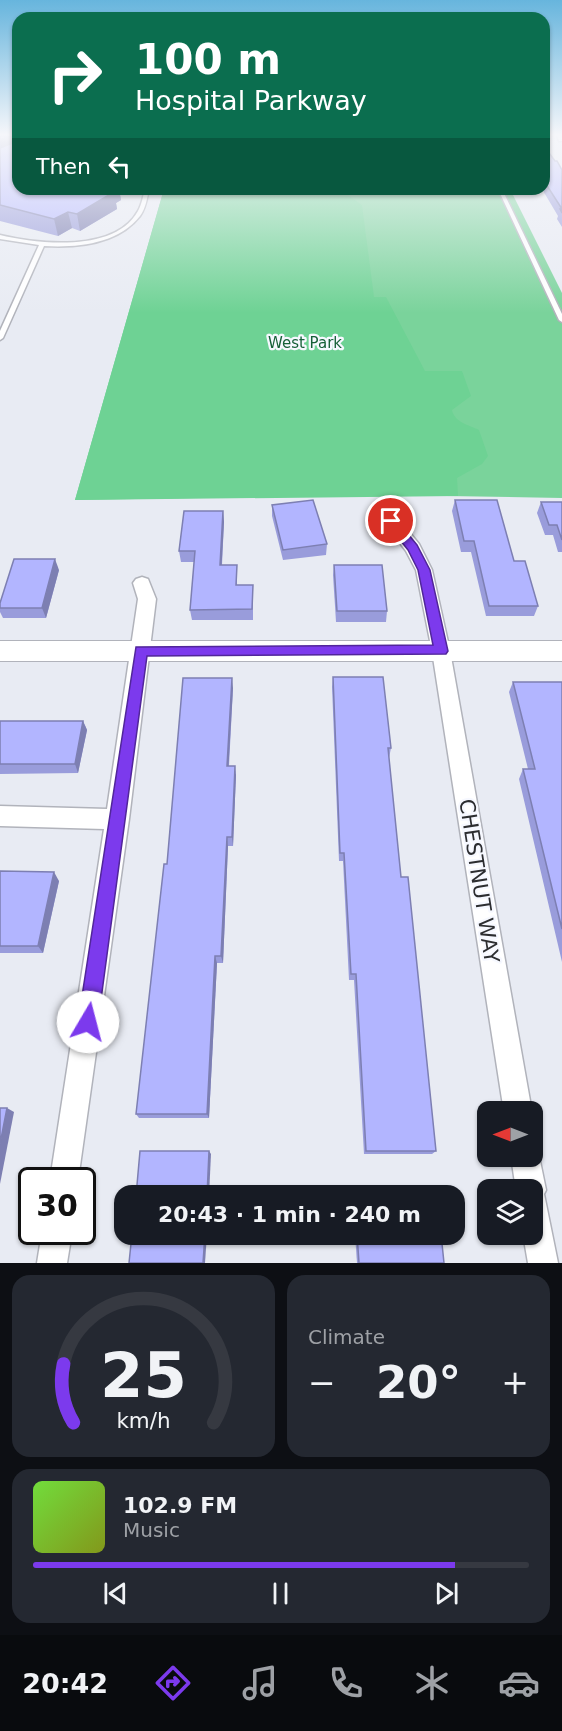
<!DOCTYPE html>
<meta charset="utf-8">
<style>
:root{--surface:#171b24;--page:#242831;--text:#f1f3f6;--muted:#9ea1a6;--line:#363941;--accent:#7c3aed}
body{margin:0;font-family:"DejaVu Sans",sans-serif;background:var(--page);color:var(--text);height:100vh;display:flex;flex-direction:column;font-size:22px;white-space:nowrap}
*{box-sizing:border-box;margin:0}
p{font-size:20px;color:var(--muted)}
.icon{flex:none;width:33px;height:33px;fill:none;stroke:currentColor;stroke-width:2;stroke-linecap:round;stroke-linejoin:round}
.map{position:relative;height:1263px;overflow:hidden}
.side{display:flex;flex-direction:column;gap:12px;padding:12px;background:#0d0f14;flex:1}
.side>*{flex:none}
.guide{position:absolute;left:12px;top:12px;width:538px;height:183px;border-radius:18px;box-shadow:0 2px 4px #0004;background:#0b6e4f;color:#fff;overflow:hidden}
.needle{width:39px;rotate:270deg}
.controls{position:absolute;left:477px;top:1101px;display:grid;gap:12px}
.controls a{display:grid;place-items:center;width:66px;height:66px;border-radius:12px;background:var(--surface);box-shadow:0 2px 4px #0004;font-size:30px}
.speed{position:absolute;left:18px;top:1167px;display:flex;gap:12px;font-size:30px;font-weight:700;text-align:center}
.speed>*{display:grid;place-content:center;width:78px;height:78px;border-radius:50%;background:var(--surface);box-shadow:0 2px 4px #0004;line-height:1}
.speed .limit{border:3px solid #111;border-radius:9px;background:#fff;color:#111}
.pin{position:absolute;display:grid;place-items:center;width:51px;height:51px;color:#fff;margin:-26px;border:3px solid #fff;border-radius:50%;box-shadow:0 2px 6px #0007}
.me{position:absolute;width:66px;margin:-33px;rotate:8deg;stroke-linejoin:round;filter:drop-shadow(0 0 4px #0008)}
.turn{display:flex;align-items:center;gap:21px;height:126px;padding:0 24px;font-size:27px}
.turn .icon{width:78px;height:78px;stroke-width:2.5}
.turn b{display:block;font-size:42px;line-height:51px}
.then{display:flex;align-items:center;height:57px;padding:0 24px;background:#0003;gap:12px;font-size:22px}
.big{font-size:45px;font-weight:700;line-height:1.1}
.side .card{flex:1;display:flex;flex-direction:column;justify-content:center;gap:9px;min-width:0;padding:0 21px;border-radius:18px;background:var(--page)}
.side .dial{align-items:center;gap:0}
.dial svg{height:156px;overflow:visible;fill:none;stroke:var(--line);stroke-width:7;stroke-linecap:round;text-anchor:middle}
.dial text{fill:var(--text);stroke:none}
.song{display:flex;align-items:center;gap:18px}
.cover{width:72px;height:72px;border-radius:9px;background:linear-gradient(135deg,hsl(100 70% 55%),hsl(70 70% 35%))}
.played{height:6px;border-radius:3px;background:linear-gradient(90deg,var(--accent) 85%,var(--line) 85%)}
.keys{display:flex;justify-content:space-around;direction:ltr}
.heat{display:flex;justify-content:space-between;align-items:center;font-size:33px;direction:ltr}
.side .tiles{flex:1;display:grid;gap:12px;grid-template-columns:1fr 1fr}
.card:last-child{grid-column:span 2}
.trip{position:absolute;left:114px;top:1185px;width:351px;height:60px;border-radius:18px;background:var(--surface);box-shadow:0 2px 4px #0004;font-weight:700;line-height:60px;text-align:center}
.menu{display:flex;height:96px;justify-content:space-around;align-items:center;background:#090b0e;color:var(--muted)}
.menu .icon{width:42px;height:42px}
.menu .selected{color:var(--accent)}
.menu b{font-size:27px;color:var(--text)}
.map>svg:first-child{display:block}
.green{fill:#7ad39b}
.forest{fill:#6ed294}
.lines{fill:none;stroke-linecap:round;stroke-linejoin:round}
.lane-casing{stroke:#b1b3bb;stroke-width:3}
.street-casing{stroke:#b1b3bb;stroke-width:3}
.secondary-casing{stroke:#b1b3bb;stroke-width:2}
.lane{fill:#fff;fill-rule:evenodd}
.street{fill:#fff;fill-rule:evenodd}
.secondary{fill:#fff;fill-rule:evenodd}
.wall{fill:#999cdb}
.shaded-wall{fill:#7d7fb2}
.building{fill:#b2b5ff;stroke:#7d7fb2;stroke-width:1.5}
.route{fill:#7c3aed;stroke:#51269a;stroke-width:1.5}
.labels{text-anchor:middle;stroke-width:4.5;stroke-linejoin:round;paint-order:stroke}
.far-park-label{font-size:15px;fill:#166038;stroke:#f6f8ff}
.near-street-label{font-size:21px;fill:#2c2d30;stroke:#f6f8ff}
</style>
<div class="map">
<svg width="562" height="1263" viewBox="0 0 562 1263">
<rect width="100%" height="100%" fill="#e8ebf3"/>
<path class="green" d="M164,189H510L562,293V498L384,495L75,500Z"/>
<path class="forest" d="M164,189H339L362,205L374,297H386L425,371H462L471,396L452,410C454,422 469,425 479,430L488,456L482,464L457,478L458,496L75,500Z"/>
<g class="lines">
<defs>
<g id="lane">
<path d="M145,189H149C147,198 146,208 140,216C118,244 77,248 44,246L3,338L0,340V331L39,245L0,239V235C38,244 115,253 138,211C142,204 143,196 145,189Z"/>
<path d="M498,189H502L562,314V322L559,320Z"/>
</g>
<g id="street">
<path d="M557,136H562V141H559Z"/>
<path d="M391,516L397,517L419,544L432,570L450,651L532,1112H504L432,651L416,570L406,551L383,521L385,517Z"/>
<path d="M142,577L148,579L156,599L129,819L78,1180H50L104,829L0,826V806L107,809L138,599L133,583L136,579Z"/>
<path d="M532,1145L539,1156L546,1190L544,1194L558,1263H528L523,1234H532V1190H516L511,1156H532Z"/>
<path d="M42,1232H72L67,1263H37Z"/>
</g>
<rect id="secondary" x="0" y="641" width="562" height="20"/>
</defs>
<use href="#lane" class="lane-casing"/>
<use href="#street" class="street-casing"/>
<use href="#secondary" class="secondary-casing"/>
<use href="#lane" class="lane"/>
<use href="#street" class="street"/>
<use href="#secondary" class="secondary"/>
</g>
<g class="wall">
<path d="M0,136H18V189H119L121,200L116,203L117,209L80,231L72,228L58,236L0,221Z"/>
<path d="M544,146L555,161L562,170V227L557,219L558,216L542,189H544Z"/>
<path d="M455,500L514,561L538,606L534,616H486L471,552H461L452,511Z"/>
<path d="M541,502H562V552H558L553,535H545L537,513Z"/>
<path d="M272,505L327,544L326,555L283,560L272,516Z"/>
<path d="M223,511L224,522L222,565H237V585H253V620H192L190,610L194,562H181L179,551Z"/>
<path d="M334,565L387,611L386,622H336L333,575Z"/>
<path d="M59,570L46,618H3L0,612V603Z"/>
<path d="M333,677L391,748L389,758L401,877L436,1151L432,1154H364L354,980H349L343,861H339L332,687Z"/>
<path d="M513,682H562V962L519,779L523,769H528L509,692Z"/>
<path d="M233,688L229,766L236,775L233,846H228L223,963H217L209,1118H139L136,1114L167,864Z"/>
<path d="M0,721H83L87,730L78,773L0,774Z"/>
<path d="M0,871L59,881L43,953H0Z"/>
<path d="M355,1234H441L444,1263H357Z"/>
</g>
<g class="shaded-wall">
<path d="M0,136H14L17,150L0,158Z"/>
<path d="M109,189H119L121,200L116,203L117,209L80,231L77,214Z"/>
<path d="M68,212L72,228L58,236L54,219Z"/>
<path d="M223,511L224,522L221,576L220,565Z"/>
<path d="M55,559L59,570L46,618L42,608Z"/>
<path d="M232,678L233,688L228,775L227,766Z"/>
<path d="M83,721L87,730L78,773L75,764Z"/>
<path d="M235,766L236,775L233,846L232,837Z"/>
<path d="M227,837L228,846L223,963L221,956Z"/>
<path d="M54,872L59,881L43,953L38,946Z"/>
<path d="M215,956L217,963L209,1118L207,1114Z"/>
<path d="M7,1108L14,1112L0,1184V1144Z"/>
<path d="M209,1151L211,1154L209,1196H207Z"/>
<path d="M205,1234H207L205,1263H203Z"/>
</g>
<g class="building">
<path d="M0,136H9L0,140Z"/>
<path d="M16,136H18V189H109L106,191L114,192L77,214L68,212L54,219L0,205V148L15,142Z"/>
<path d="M544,146L555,161H557L562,170V213L560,209H562L544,181Z"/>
<path d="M313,500L327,544L283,550L272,505Z"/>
<path d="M455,500H497L514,561H525L538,606H489L474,541H464Z"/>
<path d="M541,502H562V540L557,525H549Z"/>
<path d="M184,511H223L220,565H237L236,585H253L252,609L190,610L195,551H179Z"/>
<path d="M14,559H55L42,608H0V603Z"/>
<path d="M334,565H382L387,611H337Z"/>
<path d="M333,677H383L391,748H388L401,877H408L436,1151H366L356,974H351L344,853H340Z"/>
<path d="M183,678H232L227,766H235L232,837H227L221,956H215L207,1114H136L164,864H167Z"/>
<path d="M513,682H562V929L523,769H535Z"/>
<path d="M0,721H83L75,764H0Z"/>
<path d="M0,871L54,872L38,946H0Z"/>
<path d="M0,1108H7L0,1144Z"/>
<path d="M140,1151H209L207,1196H136Z"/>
<path d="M132,1234H205L203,1263H129Z"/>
<path d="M357,1234H441L444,1263H359Z"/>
</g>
<linearGradient id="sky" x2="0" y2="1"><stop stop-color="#67b5dd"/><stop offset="0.43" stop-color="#f5f6fa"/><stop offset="1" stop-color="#f5f6fa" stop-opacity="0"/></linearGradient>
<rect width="562" height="313" fill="url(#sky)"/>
<path class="route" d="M391,517L395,518L417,545L430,570L448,651L446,654L147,656L98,1022L95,1029L88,1032L81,1029L78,1022L136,647L433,645L418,570L408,550L385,521Z"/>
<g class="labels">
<g class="far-park-label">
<text x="305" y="348">West Park</text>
</g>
<g class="near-street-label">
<text transform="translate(479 881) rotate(81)" y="7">CHESTNUT WAY</text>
</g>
</g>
</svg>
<div class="controls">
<a><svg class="needle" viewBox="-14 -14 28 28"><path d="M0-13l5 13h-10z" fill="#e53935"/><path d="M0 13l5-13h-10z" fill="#9ea1a6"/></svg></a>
<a><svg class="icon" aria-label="layers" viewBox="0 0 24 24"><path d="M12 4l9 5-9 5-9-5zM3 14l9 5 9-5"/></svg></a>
</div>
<div class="speed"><div class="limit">30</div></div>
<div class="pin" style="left:391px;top:521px;background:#d93025"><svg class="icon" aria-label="arrive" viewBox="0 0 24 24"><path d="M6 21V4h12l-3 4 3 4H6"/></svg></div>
<svg class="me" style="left:88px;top:1022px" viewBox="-20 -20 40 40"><circle r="19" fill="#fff"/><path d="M0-13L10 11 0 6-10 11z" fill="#7c3aed"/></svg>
<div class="trip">20:43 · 1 min · 240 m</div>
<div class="guide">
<div class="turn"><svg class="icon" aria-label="right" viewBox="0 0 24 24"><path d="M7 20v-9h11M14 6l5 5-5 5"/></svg><div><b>100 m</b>Hospital Parkway</div></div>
<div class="then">Then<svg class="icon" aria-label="left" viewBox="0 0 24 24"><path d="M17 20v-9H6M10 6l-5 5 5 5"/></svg></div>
</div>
</div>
<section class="side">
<div class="tiles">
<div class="card dial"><svg viewBox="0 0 100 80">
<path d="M14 69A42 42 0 1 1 86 69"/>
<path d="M14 69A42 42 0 0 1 9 39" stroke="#7c3aed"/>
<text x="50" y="56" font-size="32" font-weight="700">25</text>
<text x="50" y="72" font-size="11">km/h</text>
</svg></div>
<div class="card"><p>Climate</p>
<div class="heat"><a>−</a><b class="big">20°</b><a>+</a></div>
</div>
<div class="card">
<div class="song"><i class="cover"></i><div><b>102.9 FM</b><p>Music</p></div></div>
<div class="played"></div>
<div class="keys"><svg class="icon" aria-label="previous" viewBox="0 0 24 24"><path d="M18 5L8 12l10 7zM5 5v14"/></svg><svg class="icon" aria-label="pause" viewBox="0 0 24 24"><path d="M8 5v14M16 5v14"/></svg><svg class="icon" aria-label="next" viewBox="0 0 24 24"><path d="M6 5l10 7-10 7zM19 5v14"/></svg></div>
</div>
</div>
</section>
<nav class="menu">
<b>20:42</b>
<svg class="icon selected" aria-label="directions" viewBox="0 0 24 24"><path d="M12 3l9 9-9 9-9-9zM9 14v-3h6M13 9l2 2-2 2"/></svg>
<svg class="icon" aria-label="music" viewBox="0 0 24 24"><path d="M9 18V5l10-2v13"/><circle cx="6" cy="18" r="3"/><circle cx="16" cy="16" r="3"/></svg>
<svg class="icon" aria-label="phone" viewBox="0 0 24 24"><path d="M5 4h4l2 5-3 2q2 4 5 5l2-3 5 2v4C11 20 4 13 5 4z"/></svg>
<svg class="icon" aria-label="climate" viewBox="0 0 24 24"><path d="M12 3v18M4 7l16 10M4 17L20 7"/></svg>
<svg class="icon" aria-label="car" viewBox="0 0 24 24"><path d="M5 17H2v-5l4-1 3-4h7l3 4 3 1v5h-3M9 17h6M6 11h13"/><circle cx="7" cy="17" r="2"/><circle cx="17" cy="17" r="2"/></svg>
</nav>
